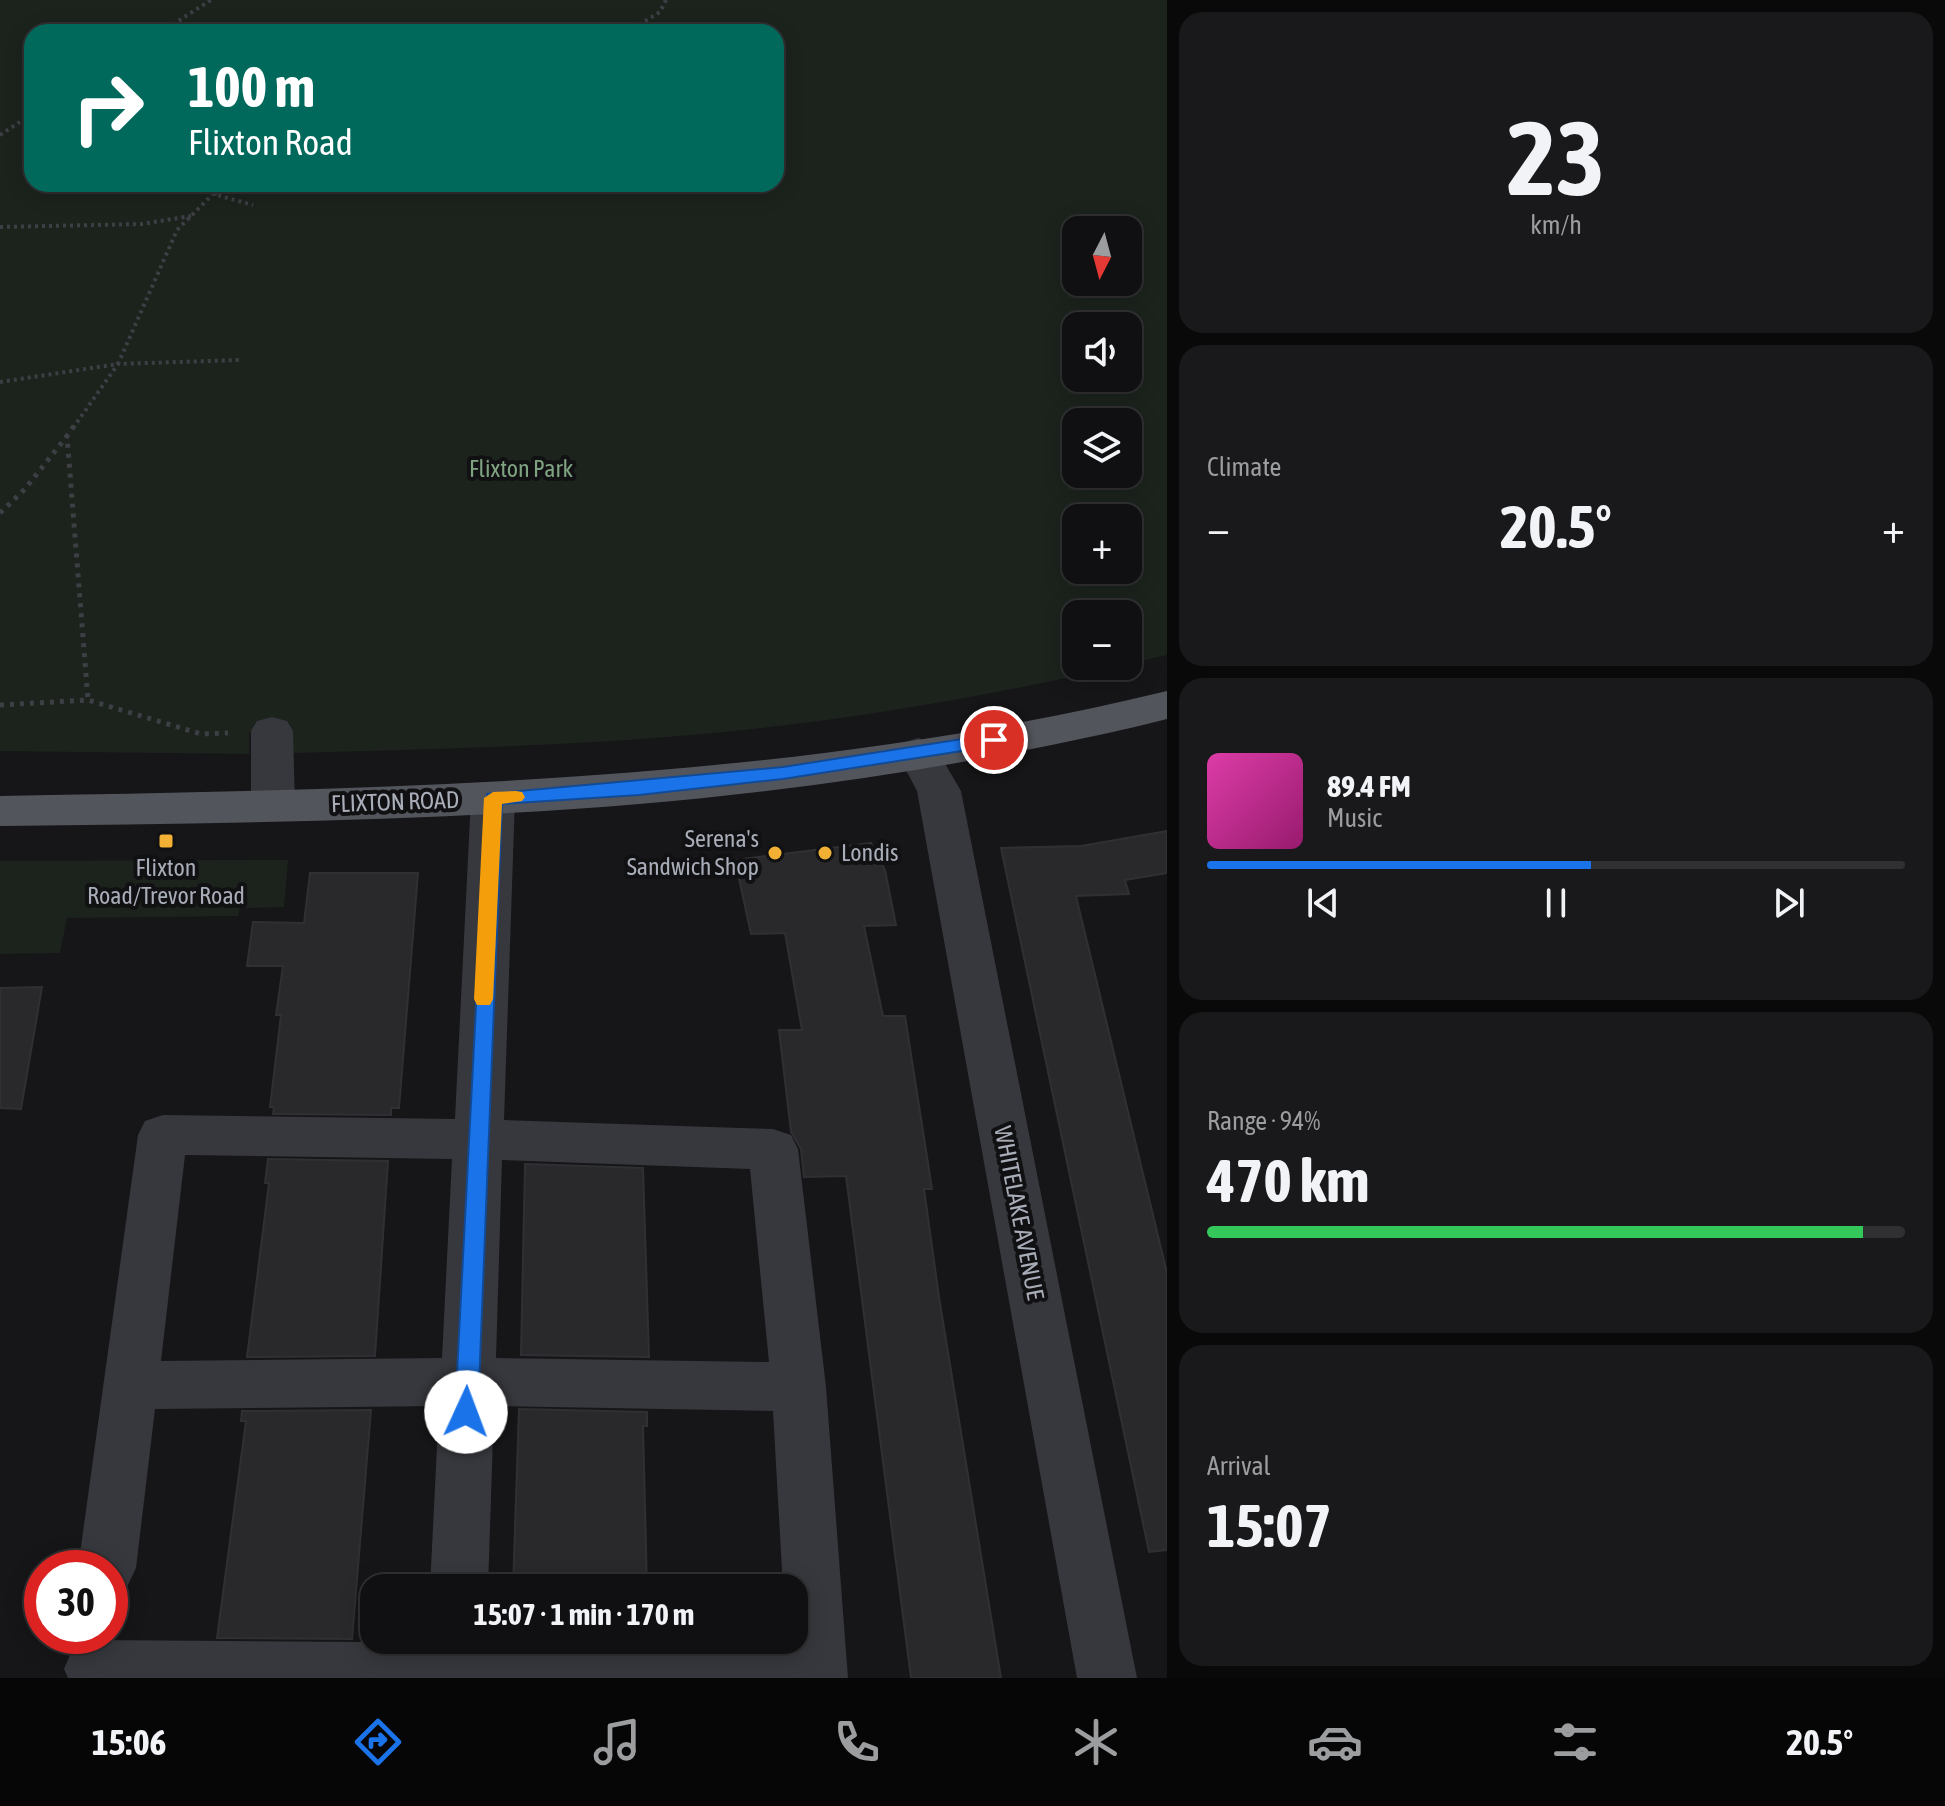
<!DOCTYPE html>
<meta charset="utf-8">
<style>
:root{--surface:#101012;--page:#19191b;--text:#f1f3f6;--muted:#9c9d9f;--line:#303032;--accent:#1a73e8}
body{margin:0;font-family:"Asap Condensed",sans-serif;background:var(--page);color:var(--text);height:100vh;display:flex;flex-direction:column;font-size:30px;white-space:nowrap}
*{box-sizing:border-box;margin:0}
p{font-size:26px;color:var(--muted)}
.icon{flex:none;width:44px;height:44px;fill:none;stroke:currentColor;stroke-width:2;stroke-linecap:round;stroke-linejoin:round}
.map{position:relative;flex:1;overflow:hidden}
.details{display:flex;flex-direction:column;gap:12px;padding:12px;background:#09090a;width:778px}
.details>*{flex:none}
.top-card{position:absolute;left:24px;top:24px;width:760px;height:168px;border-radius:24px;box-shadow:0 4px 20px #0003,0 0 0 2px var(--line);background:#00695c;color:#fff;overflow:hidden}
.needle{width:52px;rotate:186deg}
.tools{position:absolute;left:1062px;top:216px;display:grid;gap:16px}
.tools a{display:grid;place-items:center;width:80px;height:80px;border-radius:16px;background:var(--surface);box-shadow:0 4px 20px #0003,0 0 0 2px var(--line);font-size:40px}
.speed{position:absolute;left:24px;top:1550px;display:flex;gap:16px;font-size:40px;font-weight:700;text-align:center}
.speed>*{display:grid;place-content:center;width:104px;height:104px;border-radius:50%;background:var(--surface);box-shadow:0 4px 20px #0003,0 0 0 2px var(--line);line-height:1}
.speed .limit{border:12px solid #d22;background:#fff;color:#111}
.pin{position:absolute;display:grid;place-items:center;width:68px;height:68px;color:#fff;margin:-34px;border:4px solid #fff;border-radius:50%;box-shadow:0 2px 8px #0007}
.me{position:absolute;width:88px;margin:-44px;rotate:2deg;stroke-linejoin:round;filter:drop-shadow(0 0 6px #0008)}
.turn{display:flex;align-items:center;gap:28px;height:168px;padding:0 32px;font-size:36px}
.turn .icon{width:104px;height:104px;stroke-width:2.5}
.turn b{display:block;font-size:56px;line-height:68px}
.big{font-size:60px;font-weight:700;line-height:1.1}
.details .widget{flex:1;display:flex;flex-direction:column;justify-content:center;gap:12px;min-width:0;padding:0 28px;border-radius:24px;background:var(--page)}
.details .dial{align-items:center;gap:0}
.dial b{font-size:104px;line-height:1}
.song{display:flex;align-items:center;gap:24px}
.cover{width:96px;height:96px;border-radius:12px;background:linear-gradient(135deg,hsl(320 70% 55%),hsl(320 70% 35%))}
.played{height:8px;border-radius:4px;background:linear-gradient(90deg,var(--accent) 55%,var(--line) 55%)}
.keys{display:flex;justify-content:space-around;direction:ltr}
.heat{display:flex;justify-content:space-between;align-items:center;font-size:44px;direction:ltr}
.charge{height:12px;border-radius:6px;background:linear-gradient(90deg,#34c759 94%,var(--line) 0)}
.trip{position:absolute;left:360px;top:1574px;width:448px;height:80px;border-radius:24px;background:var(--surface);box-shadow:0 4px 20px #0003,0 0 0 2px var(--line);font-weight:700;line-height:80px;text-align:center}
.tabs{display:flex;height:128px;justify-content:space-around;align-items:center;background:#060607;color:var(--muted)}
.tabs .icon{width:56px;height:56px}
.tabs .selected{color:var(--accent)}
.tabs b{font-size:36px;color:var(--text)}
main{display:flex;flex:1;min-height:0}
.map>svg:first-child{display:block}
.green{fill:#1c231d;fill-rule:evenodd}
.building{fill:#29292c;stroke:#303034;stroke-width:2}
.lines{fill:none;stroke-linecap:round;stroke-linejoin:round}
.path-far1{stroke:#3d3f44;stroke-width:4;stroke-dasharray:3 4;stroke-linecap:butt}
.path{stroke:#3d3f44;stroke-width:5;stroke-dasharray:4 6;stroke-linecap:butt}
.minor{fill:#37383d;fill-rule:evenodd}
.major{fill:#53555c;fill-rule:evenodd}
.route{fill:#1a73e8;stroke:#114b97;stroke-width:2}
.slow{fill:#f59e0b}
.poi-dot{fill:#f2b134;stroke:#111113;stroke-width:3}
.labels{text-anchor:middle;stroke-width:8;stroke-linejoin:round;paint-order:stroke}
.park-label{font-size:24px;fill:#7fa381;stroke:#111113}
.street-label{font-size:24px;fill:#a8adb8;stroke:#111113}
.poi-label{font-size:24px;fill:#a8adb8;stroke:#111113;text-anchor:end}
</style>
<main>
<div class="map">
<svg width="1167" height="1678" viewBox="0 0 1167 1678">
<rect width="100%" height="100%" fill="#161618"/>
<g class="green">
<path d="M0,0H1167V655L1128,664V614H1076V666H1120C989,696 857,719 724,732C580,746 436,749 292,753L291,729L249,732V754L0,751ZM32,32H776V184H32ZM1076,230H1128V282H1076ZM1076,326H1128V378H1076ZM1076,422H1128V474H1076ZM1076,518H1128V570H1076Z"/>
<path d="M288,860L284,907L240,908L238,916L67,918L60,953L0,954V861Z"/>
</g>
<g class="building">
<path d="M1167,831V873L1125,880L1129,894L1076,896L1167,1273V1550L1149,1552L1001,848L1081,846Z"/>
<path d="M871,843L885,870L896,925L864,926L883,1016H905L932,1189H924L939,1297L1001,1678H911L846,1176L804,1177L801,1149L791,1132L779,1030H802L785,933L751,934L735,860Z"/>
<path d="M310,873H418L399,1108H391V1115L273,1114L274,1107H270L281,1015H276L283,966H247L253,922L304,923Z"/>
<path d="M42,987L21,1109L0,1108V988Z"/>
<path d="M268,1159L388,1161L375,1356L247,1357L269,1183H265Z"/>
<path d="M525,1164L643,1168L649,1357L521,1355Z"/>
<path d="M519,1409L647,1412V1426H643L647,1588H513Z"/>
<path d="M371,1410L352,1639L217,1638L246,1421H241L242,1411Z"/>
</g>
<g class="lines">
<g class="path-far1">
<path d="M161,32L211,0"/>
<path d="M627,32L660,12L666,0"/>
<path d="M0,135L32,114"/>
<path d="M214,194L244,184"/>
<path d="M0,227L142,224L191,216"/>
<path d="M0,382L118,364L177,230L213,194L253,205"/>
<path d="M73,428L118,364L239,360"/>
</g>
<g class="path">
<path d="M74,426L67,436L88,700"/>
<path d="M0,513L25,489L67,436"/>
<path d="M0,705L88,700L201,734L228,733"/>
</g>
<g class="minor">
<path d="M272,717L287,721L293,731L295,806L288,817L273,821L258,817L251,806V731L257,721Z"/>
<path d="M918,738L933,743L961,791L1137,1678H1077L917,791L897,753L903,743Z"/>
<path d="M493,783L508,787L515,798L504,1120L773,1129L791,1135L798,1149L826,1387L848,1678H68L64,1669L73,1648L94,1640L786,1645V1640H794V1588H783L773,1411L494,1406L488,1588H430L439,1406L155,1409L136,1568L127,1587L110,1594V1568H78L138,1135L145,1121L163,1115L455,1119L471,798L478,787ZM185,1155L452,1159L442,1358L161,1361ZM502,1160L750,1169L769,1362L496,1358Z"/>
</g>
<path class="major" d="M1167,691V719L1139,726C975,764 806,790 639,804C427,822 213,823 0,826V796C391,789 785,784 1167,691Z"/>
</g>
<path class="route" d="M994,734L1000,736L1003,740L1000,745L783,779L639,795L502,804L478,1412L474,1419L466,1422L458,1419L455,1412L487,794L783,767Z"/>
<path class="slow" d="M516,791L522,792L525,797L522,801L502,804L493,999L490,1005H477L474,999L484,798L493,792Z"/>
<g class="poi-dot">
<rect x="158" y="833" width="16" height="16" rx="4"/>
<circle cx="775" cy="853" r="8"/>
<circle cx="825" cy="853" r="8"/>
</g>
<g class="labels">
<g class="park-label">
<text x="521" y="477">Flixton Park</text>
</g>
<g class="street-label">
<text transform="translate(395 802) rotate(-2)" y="8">FLIXTON ROAD</text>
<text transform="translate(1019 1213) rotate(79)" y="8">WHITELAKE AVENUE</text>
</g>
<g class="poi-label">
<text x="759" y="847">Serena's<tspan x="759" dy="28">Sandwich Shop</tspan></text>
<text x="841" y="861" text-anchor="start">Londis</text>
<text x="166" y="876" text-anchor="middle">Flixton<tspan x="166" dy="28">Road/Trevor Road</tspan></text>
</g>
</g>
</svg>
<div class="tools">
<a><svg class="needle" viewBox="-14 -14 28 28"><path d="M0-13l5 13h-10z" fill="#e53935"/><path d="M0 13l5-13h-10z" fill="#9c9d9f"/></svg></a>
<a><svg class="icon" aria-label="sound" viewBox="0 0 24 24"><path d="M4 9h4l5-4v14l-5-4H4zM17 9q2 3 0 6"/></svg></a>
<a><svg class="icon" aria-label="layers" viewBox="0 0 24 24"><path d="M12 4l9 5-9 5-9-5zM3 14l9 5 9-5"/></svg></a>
<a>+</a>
<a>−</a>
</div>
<div class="speed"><div class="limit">30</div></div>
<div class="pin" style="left:994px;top:740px;background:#d93025"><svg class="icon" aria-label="arrive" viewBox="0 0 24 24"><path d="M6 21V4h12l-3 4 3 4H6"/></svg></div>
<svg class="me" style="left:466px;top:1412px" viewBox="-20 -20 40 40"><circle r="19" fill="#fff"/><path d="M0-13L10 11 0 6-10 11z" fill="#1a73e8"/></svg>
<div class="trip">15:07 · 1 min · 170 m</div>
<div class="top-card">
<div class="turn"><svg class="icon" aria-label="right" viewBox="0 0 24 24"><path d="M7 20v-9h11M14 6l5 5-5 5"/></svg><div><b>100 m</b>Flixton Road</div></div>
</div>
</div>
<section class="details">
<div class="widget dial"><b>23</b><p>km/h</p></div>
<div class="widget"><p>Climate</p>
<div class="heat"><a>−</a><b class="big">20.5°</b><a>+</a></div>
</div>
<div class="widget">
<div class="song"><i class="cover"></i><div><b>89.4 FM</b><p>Music</p></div></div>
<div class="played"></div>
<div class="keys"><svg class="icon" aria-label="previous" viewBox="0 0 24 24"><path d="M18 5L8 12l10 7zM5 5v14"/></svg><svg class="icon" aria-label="pause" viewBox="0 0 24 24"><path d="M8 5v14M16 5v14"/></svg><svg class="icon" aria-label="next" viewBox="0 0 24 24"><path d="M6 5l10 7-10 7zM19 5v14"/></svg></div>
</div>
<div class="widget"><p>Range · 94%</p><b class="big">470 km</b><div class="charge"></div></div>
<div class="widget"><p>Arrival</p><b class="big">15:07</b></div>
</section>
</main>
<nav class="tabs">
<b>15:06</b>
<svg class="icon selected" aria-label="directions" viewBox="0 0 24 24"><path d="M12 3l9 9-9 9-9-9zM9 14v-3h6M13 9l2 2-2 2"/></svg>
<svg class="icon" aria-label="music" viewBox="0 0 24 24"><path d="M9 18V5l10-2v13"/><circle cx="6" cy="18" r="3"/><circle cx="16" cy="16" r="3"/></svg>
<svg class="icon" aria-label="phone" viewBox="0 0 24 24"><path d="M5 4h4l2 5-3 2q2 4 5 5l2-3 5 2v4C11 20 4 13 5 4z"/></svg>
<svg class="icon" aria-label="climate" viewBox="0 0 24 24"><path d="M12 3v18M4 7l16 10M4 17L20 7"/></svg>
<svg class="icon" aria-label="car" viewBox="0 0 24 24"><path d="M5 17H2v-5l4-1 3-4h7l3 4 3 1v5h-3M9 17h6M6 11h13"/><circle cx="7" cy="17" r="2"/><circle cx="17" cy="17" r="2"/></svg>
<svg class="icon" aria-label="filters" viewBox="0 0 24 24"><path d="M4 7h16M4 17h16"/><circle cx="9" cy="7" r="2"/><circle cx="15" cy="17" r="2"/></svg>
<b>20.5°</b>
</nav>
